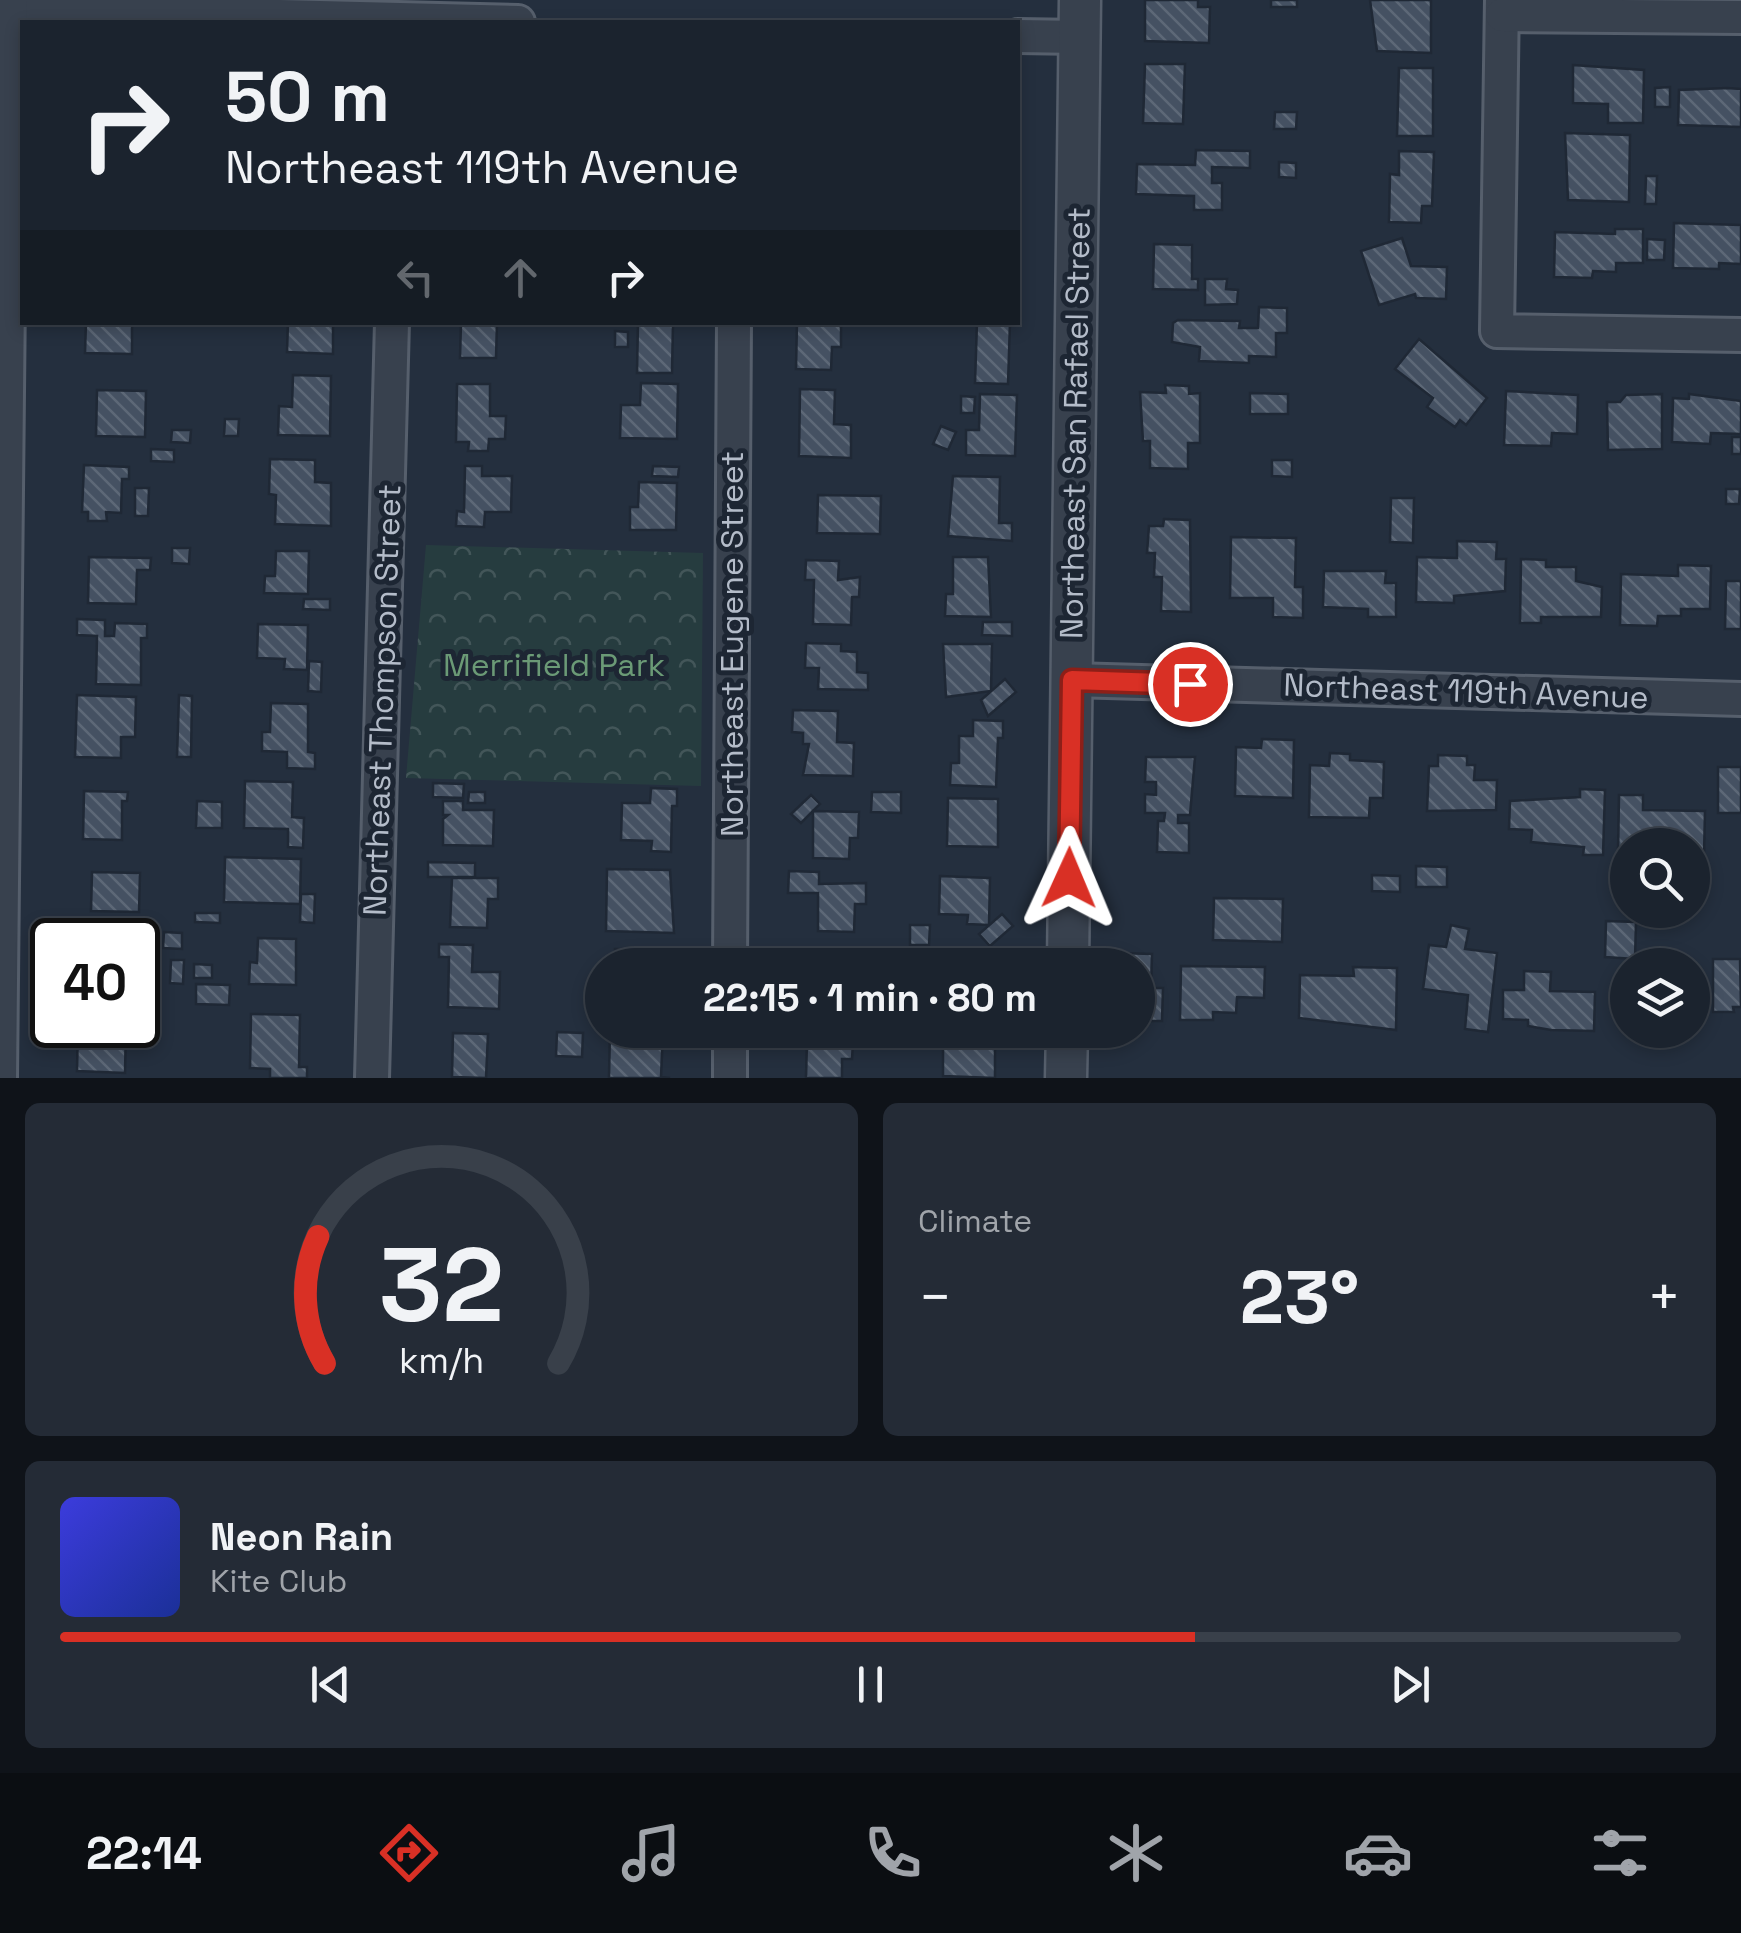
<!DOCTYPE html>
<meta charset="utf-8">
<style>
:root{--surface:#1b232e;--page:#242b36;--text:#f1f3f6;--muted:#a0a4aa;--line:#39404a;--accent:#d93025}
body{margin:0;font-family:"Space Grotesk",sans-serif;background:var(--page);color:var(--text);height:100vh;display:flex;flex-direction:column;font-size:38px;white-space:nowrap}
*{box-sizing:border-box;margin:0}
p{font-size:32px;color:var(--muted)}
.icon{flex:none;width:55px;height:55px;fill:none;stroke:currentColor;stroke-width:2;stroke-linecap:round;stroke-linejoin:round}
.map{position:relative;height:1078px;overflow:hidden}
.details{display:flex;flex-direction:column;gap:25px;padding:25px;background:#0f1319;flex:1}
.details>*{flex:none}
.guide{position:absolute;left:20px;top:20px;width:1000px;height:305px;border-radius:0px;box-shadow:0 5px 15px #0003,0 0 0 2px var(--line);background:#1b232e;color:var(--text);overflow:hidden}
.fabs{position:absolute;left:1610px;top:828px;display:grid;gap:20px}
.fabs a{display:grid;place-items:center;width:100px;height:100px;border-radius:50%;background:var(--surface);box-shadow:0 5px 15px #0003,0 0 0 2px var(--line);font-size:50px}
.speed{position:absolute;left:30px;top:918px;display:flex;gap:20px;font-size:50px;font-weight:700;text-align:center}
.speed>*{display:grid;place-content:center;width:130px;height:130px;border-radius:50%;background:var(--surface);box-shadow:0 5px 15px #0003,0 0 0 2px var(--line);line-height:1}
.speed .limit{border:5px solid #111;border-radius:15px;background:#fff;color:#111}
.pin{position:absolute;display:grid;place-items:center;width:85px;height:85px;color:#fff;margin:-42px;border:5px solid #fff;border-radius:50%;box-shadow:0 2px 10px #0007}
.me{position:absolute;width:110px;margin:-55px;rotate:1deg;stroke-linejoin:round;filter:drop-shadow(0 0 8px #0008)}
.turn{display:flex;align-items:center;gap:35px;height:210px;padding:0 40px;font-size:45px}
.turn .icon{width:130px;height:130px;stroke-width:2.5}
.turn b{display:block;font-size:70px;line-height:85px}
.lanes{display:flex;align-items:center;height:95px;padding:0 40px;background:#0003;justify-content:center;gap:50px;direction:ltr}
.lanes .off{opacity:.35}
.big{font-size:75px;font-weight:600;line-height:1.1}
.details .widget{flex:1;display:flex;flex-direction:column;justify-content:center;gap:15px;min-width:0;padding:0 35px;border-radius:15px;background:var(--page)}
.details .dial{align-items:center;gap:0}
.dial svg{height:260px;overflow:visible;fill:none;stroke:var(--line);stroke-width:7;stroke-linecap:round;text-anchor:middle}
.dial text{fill:var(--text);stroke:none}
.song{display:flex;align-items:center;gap:30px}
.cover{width:120px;height:120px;border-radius:15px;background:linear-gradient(135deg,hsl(240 70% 55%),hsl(230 70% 35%))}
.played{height:10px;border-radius:5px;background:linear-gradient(90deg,var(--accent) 70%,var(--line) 70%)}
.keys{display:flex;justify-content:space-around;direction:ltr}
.heat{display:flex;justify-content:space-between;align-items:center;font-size:55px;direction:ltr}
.details .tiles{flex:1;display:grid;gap:25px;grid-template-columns:1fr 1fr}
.widget:last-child{grid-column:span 2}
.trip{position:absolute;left:585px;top:948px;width:570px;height:100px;border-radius:50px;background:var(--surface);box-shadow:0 5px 15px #0003,0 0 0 2px var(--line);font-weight:600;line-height:100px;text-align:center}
.tabs{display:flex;height:160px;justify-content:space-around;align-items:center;background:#0b0e12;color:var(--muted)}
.tabs .icon{width:70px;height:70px}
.tabs .current{color:var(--accent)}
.tabs b{font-size:45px;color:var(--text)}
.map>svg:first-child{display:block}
.forest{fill:url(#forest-crowns)}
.building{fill:url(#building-back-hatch);stroke:#1f2835;stroke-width:2.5}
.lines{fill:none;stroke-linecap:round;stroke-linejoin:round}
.minor-casing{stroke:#565f6c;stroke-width:38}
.tertiary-casing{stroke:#565f6c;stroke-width:45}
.minor{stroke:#38414e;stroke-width:32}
.tertiary{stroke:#38414e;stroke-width:40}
.route-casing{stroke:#8d1f18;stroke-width:25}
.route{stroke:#d93025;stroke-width:18}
.labels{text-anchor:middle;stroke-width:10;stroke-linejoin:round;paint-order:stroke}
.street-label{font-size:32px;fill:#b4bcc9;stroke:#1d2633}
.park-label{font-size:32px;fill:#6b9a76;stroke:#1d2633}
</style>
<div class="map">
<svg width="1741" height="1078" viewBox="0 0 1741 1078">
<defs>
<pattern id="forest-crowns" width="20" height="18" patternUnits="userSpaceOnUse" patternTransform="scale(2.5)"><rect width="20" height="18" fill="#263c3f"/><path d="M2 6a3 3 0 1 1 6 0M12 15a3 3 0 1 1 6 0" fill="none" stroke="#435659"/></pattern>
<pattern id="building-back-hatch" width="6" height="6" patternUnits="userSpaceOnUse" patternTransform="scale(2.5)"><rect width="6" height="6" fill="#455162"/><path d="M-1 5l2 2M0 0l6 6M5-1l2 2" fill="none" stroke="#5d6877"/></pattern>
</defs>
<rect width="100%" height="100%" fill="#242f3e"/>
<path class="forest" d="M426,545L703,553L701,786L406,778Z"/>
<g class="building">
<path d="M1145,0H1198V7H1210L1209,43L1145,41Z"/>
<rect x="1271" y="0" width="26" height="7"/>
<path d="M1370,0H1431V53L1377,51Z"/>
<path d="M1145,64H1185L1183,124L1143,123Z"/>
<path d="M1573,65L1644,70L1643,123H1608V104L1573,103Z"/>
<path d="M1399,68H1433V136H1397Z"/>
<path d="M1670,87V107H1655V88Z"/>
<path d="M1727,88L1741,89V127L1678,125L1679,90Z"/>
<path d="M1275,112H1297L1296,129H1274Z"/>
<path d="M1565,133L1630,135L1629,202L1568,200Z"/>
<path d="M1196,150L1250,151V168L1212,167V183H1222V210H1194V196L1136,194L1137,164L1195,165Z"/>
<path d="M1399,151L1434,152L1432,206H1422L1421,223L1389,222L1390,174L1399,175Z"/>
<path d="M1279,162L1296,163V178L1279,177Z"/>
<path d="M1646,176H1657L1656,204H1645Z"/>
<path d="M1674,223L1741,225V264L1719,263V269L1673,268Z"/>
<path d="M1615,229H1643V263H1616V272L1593,271L1592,278L1554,277L1555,232L1615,234Z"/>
<path d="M1402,238L1411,266L1447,267L1446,299L1416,298L1415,294L1379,305L1361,251Z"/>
<path d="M1647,239L1665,240L1664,260H1647Z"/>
<path d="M1154,244L1192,245V279H1198V290L1153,289Z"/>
<path d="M1205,279H1227L1226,289L1238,290L1237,304L1205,305Z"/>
<path d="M1259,307L1287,308V333H1276V357L1249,356V363L1199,361L1200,347L1172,342L1173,323L1178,320L1240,321L1239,328H1258Z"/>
<path d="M86,322H132V354L85,353Z"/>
<path d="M288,322H333V354L287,352Z"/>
<path d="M461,322H497L496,358H460Z"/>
<path d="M638,322H673L672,373H637Z"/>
<path d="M797,322H841V347H832L831,370L796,369Z"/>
<path d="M977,322H1010L1008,384L975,383Z"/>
<path d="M615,331L628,332V347H615Z"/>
<path d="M1419,339L1487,398L1466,425L1460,420L1455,427L1427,407L1433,398L1395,369Z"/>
<path d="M293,375L331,376L330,436L278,435L279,406L292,407Z"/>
<path d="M641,383L678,384L677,439L620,438L621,405H640Z"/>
<path d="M457,384H490V416H506L505,439H489L488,451H468L469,442H456Z"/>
<path d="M1165,385L1189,386V394L1200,393V443H1188V469L1150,468V441H1143L1140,392L1166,393Z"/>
<path d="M800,389L835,390L834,424L851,425V458L799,456Z"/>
<path d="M97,390L146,391L145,437L96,436Z"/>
<path d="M1506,391L1578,395L1577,434L1552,433L1551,446L1504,445Z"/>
<path d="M1250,393L1288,394V414H1250Z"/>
<path d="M980,394L1017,395L1015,456L966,455V430H979Z"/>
<path d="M1662,394V449L1608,450L1607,402H1620L1626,395Z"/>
<path d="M1689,394L1741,401V434L1711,433L1710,444L1672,442L1673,398L1689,399Z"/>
<path d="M961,396L975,397L974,413H961Z"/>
<path d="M225,419H239L238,436H224Z"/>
<path d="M941,426L956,432L948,450L933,444Z"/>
<path d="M172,430H191L190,443L171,442Z"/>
<rect x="1732" y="437" width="9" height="17"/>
<path d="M151,449L174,450V462L151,461Z"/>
<path d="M270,459L315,460V482L331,483V526L275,524L276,495L269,494Z"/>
<path d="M1272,460H1292V477L1272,476Z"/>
<path d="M84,465L129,467V479H122L121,513L106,512L107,521H88V512H82Z"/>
<path d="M465,466H482V476H512L511,512H485L484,527L456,526L457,511L464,512Z"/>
<path d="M653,466L679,467L678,477L652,476Z"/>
<path d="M953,476L1000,477L999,523H1012V541L948,536Z"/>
<path d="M639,482L677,483L676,530H630V507H638Z"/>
<path d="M135,488H149L148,516H135Z"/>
<path d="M1726,489H1740L1739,504H1726Z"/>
<path d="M818,495L881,496L880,534L817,533Z"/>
<path d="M1391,498H1414L1413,543L1390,542Z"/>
<path d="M1164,519L1190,520L1191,612L1161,611L1162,577H1154L1155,553H1147L1149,526H1163Z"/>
<path d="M1231,537L1296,538L1295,587H1303V618L1273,617V598H1230Z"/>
<path d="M1457,541L1497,542L1496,559H1506L1505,591L1454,596V603L1416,602L1417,557L1457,558Z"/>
<path d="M172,548H190L189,564L172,563Z"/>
<path d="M276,551H309L308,594L264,593L265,576H275Z"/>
<path d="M89,557L151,558L150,570H137L136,604L88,603Z"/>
<path d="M953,557H988L991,617L945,616L946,594H953Z"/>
<path d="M1521,559L1546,560V567H1576V581L1602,587L1601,617H1541V623H1520Z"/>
<path d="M806,560L839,561L838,580L860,577L859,597H852L851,625L813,624L814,580H805Z"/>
<path d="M1678,565L1711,566L1710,609H1681V616H1658L1657,626L1620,625L1621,574L1678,576Z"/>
<path d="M1324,571H1386L1385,583H1396V617H1368V609L1323,607Z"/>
<path d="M1726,581H1741V629H1725Z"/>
<path d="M304,599H330V610L303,609Z"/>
<path d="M77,619L105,620V636H114L115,623L147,624V638H141V685L96,684L97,636L77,635Z"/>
<path d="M983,622H1012V636L982,635Z"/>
<path d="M258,624L308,625L307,670L284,669L285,659L257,658Z"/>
<path d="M806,643L841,644V651L857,652V672L868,673V690L818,689L819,668H805Z"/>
<path d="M943,644H992L991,691L946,697Z"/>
<path d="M309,661L322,662L321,692L308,691Z"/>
<path d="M1005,679L1016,692L988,716L981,700Z"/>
<path d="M77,695L136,697L135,737H121V758L75,757Z"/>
<path d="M179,695L192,696L191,757H177Z"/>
<path d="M271,703L308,704V752L315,753V769L287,768V752L262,751V732H270Z"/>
<path d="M793,710L838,711L837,742L854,743L853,776L803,775L809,744H803V733L792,732Z"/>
<path d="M973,720L1003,721V738H998L996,787L950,785L951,763H959V736H973Z"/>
<path d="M1262,739L1294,740L1293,798L1235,796L1236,747L1261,748Z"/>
<path d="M1330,753L1350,754V760L1384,762L1383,798H1370L1369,818L1309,817L1310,765L1329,766Z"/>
<path d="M1438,755L1467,756V765H1475L1474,780H1497L1496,810L1427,811L1429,766H1438Z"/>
<path d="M1146,757H1195L1190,815H1178V823H1189V853L1157,852L1158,821H1164L1165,813H1145V794L1156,795V782H1145Z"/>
<rect x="1718" y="767" width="23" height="46"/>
<path d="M245,781L293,782L292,817L304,818L303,848L288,847V829L244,828Z"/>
<path d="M433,783L464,784L463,798L433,797Z"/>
<path d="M651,788L677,789V806H672L671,852L651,851L652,841L621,840L622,803H650Z"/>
<path d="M1580,789L1605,790L1603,855H1583L1584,847L1531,842L1532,830L1509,829L1510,801L1580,797Z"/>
<path d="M84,791L128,792L127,801H122V840L83,839Z"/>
<path d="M469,792H485V803H468Z"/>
<path d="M872,792H901V813L871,812Z"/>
<path d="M811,795L820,804L801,823L791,814Z"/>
<path d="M1619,795H1643V810L1705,811L1704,855H1692V845H1628V854H1618Z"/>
<path d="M948,798L998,799V847L947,846Z"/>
<path d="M197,801L222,802V828H196Z"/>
<path d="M443,801H463V810H494L493,846L443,845V819L448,815H443Z"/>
<path d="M813,811L859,812L858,838H850L849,859L813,858Z"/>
<path d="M225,857L301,859L300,904L224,902Z"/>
<path d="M428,862L475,863V877H428Z"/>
<path d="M1416,866L1447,867V887H1416Z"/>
<path d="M607,869L670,870L674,933L606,931Z"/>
<path d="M789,871L819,872V884L866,883V904H855L854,932L818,931V893H788Z"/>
<path d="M92,872L140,873L139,912L91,911Z"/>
<path d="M1372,875L1400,876V892L1372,891Z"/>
<path d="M940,876L990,878L989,925L967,924L968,915L939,914Z"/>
<path d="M452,878H498V899H488L487,928L450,927Z"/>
<path d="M301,894H315L314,923L300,922Z"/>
<path d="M1214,898L1283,899L1282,942L1213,940Z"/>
<path d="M195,913H220V923L195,922Z"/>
<path d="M1002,914L1013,926L990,946L979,934Z"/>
<path d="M1606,921L1636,922L1635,959L1605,957Z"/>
<path d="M63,925L108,926L107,940H63Z"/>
<path d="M910,925H930L929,945H910Z"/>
<path d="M1451,925L1469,929L1465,949L1497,953L1488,1032L1465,1029L1468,995L1423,989L1429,945L1446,947Z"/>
<path d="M164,932L182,933V949L163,948Z"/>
<path d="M258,938L296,939V985L249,984L250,962L257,963Z"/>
<path d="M439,944L473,945L472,972H500L499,1009L448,1007L449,957H439Z"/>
<path d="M615,949L649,950V965H615Z"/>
<path d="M809,950L816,958L809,965H793Z"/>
<path d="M1119,953L1152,954L1151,988H1163L1162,1021H1148L1149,1011H1138V965H1119Z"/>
<path d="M953,957H989V965H952Z"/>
<path d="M1713,959H1740L1741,1007H1733L1734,1012H1713Z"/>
<path d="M171,960H184L183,984L170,983Z"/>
<path d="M194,964L212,965V978H194Z"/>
<path d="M1181,966L1265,967L1264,998L1237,997L1236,1013L1213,1012V1020H1180Z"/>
<path d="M1353,967L1397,968L1396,1030L1299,1018L1300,975L1354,976Z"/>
<path d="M1524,971L1551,972L1550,991L1595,992L1594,1031L1551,1030L1528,1026V1020L1503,1019V990H1524Z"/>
<path d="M196,984L230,985L229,1005L196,1004Z"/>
<path d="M251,1014L300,1015L299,1067H307V1078H270V1069L250,1068Z"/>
<path d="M78,1025H126L125,1073L77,1071Z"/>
<path d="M610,1030H663L661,1077L670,1078H609Z"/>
<path d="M796,1030H822L821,1041L853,1042L852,1059H842V1078H806L807,1041H795Z"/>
<path d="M557,1032L583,1033L582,1057L556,1056Z"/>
<path d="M453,1033L488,1034L486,1078L452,1077Z"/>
<path d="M943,1035H995V1078L943,1076Z"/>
</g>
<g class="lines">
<defs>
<g id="minor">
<path d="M1502,0L1497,331L1741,335"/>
<path d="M0,9L518,22"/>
<path d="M1502,15L1741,17"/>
<path d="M1018,36L1080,37"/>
<path d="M1072,680L1741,699"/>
<path d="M730,965L734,322"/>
<path d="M0,1078L11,0"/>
<path d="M372,1078L392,322"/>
<path d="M730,1078V1030"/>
</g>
<g id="tertiary">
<path d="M1068,965L1080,0"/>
<path d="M1066,1078L1067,1030"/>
</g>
</defs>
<use href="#minor" class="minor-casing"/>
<use href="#tertiary" class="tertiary-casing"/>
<use href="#minor" class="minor"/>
<use href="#tertiary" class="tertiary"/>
</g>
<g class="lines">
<defs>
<path id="route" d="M1069,878L1072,680L1190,684"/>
</defs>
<use href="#route" class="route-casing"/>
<use href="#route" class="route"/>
</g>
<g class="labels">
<g class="street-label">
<text transform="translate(1075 423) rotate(-89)" y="11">Northeast San Rafael Street</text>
<text transform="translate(732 644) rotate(-90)" y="11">Northeast Eugene Street</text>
<text transform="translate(1466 691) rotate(2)" y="11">Northeast 119th Avenue</text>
<text transform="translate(382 700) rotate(-88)" y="11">Northeast Thompson Street</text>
</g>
<g class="park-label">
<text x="554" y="676">Merrifield Park</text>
</g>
</g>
</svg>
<div class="fabs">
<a><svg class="icon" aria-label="search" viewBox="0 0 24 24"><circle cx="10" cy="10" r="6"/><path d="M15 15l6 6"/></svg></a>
<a><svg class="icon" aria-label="layers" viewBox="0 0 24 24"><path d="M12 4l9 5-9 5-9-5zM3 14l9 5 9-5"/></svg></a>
</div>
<div class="speed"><div class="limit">40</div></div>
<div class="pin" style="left:1190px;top:684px;background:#d93025"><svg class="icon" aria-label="arrive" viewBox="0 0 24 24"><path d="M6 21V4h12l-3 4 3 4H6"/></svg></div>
<svg class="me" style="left:1069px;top:878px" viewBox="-20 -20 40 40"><path d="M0-17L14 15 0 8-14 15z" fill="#d93025" stroke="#fff" stroke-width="4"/></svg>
<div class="trip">22:15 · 1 min · 80 m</div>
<div class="guide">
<div class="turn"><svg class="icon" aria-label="right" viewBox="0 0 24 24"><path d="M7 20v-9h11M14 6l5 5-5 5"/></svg><div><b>50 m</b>Northeast 119th Avenue</div></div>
<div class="lanes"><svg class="icon off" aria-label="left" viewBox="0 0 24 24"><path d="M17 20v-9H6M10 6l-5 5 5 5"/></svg><svg class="icon off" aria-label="ahead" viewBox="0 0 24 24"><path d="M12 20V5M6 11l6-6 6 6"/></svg><svg class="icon" aria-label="right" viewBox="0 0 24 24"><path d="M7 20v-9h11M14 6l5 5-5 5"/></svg></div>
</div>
</div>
<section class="details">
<div class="tiles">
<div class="widget dial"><svg viewBox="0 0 100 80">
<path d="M14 69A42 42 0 1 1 86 69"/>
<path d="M14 69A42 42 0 0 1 12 30" stroke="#d93025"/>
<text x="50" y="56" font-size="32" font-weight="700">32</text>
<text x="50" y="72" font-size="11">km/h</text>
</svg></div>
<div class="widget"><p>Climate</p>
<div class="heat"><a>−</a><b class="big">23°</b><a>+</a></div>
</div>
<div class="widget">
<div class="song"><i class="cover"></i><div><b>Neon Rain</b><p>Kite Club</p></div></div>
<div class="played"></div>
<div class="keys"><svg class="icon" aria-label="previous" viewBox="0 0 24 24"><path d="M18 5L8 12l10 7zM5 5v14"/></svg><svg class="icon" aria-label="pause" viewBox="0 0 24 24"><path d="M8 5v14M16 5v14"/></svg><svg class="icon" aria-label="next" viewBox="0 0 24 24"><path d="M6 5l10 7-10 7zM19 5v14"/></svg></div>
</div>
</div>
</section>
<nav class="tabs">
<b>22:14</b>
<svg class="icon current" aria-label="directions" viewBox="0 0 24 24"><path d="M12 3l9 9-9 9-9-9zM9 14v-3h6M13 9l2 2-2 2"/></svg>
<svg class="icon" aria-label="music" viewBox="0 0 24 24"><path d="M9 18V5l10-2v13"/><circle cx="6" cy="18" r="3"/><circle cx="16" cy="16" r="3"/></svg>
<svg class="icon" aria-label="phone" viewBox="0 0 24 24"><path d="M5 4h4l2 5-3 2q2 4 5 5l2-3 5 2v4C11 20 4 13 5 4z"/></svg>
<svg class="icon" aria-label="climate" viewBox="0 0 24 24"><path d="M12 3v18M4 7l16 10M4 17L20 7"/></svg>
<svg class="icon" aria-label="car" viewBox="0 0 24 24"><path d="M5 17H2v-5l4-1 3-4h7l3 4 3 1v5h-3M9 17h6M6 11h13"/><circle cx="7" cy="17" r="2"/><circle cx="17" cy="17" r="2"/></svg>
<svg class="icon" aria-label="filters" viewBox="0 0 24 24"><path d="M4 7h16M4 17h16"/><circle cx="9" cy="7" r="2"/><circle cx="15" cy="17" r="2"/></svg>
</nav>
